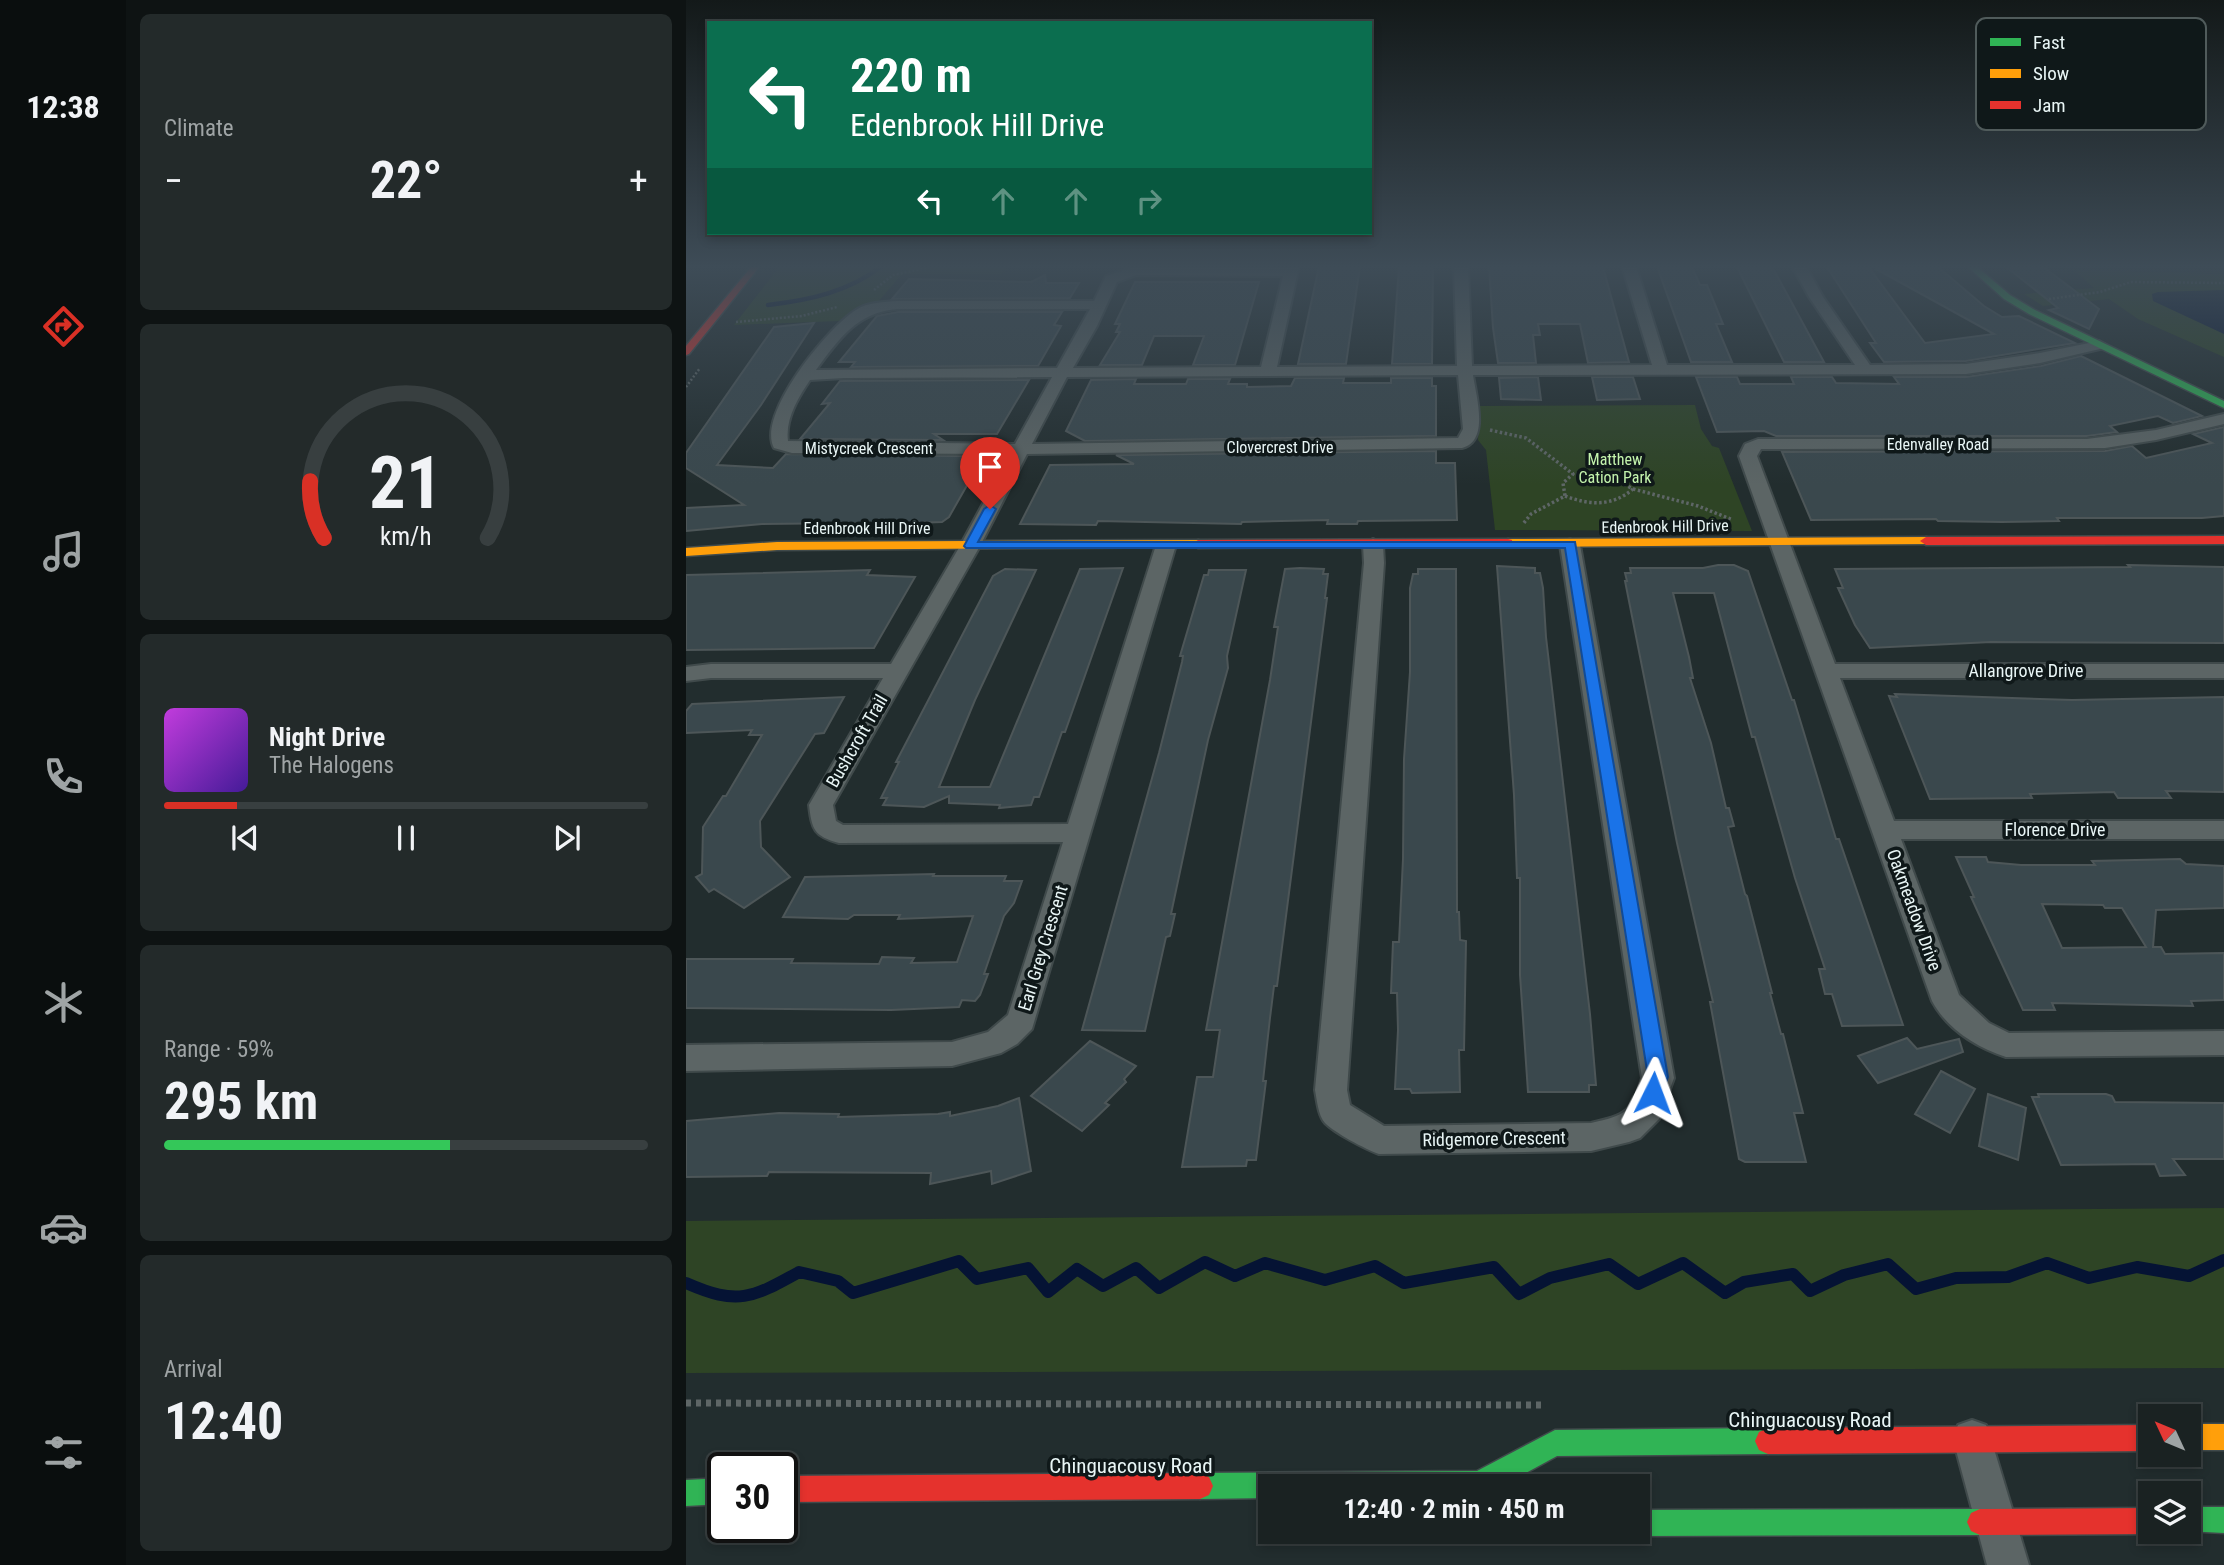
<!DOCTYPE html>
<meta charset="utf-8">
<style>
:root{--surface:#1a2222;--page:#232a2a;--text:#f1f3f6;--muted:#9fa4a5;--line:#383f40;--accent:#d93025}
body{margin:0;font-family:"Roboto Condensed",sans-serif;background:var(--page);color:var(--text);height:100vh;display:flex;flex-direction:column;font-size:26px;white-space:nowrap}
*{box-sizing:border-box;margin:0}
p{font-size:23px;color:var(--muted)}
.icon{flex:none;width:38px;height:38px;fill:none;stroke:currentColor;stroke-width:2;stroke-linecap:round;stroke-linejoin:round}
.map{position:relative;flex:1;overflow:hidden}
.sheet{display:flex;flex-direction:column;gap:14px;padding:14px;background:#0e1313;width:560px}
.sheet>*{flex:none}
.top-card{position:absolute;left:21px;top:21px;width:665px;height:214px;border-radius:0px;box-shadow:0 4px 10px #0003,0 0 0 2px var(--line);background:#0b6e4f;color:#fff;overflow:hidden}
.needle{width:46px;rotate:314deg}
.buttons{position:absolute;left:1452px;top:1404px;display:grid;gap:14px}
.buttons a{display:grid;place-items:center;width:63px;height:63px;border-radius:0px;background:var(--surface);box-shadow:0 4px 10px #0003,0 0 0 2px var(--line);font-size:35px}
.speed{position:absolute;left:21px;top:1452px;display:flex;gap:14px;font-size:35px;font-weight:700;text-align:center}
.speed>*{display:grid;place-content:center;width:91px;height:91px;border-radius:50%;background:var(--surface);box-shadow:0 4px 10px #0003,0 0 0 2px var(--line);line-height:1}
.speed .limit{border:4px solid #111;border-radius:10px;background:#fff;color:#111}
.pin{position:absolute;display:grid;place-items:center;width:60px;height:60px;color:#fff;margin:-72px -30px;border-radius:50% 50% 50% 0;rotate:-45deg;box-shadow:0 0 7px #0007}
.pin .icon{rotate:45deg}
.me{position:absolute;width:77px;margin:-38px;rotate:3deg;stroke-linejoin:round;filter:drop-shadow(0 0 5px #0008)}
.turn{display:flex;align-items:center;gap:24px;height:147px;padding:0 28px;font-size:32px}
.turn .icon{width:91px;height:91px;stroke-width:2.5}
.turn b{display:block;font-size:49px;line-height:60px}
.lanes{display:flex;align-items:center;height:66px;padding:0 28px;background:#0003;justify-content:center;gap:35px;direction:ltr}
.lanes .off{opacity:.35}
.big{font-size:52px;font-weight:700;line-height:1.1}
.sheet .tile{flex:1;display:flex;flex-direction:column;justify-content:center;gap:10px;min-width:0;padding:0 24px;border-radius:10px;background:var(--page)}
.sheet .dial{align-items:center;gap:0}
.dial svg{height:182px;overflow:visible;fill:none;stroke:var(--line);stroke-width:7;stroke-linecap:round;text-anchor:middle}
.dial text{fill:var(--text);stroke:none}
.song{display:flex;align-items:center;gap:21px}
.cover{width:84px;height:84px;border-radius:10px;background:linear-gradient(135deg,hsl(290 70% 55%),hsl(260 70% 35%))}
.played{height:7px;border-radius:4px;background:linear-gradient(90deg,var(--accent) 15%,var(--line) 15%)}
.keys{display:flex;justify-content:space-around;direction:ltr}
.heat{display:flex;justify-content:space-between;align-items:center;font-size:38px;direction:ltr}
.charge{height:10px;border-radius:5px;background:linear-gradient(90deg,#34c759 59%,var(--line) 0)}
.trip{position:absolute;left:572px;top:1474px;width:392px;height:70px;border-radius:0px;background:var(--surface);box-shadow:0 4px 10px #0003,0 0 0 2px var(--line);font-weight:700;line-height:70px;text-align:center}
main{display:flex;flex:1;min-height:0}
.dock{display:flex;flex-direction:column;width:126px;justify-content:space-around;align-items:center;background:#0a0e0e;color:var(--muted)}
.dock .icon{width:49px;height:49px}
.dock .current{color:var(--accent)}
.dock b{font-size:32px;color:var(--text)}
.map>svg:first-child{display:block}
.green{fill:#2e4425}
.water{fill:#051334}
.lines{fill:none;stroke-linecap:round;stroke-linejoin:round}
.stream-far1{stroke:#051334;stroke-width:4.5}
.stream{stroke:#051334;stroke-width:12}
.building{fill:#3a484d;stroke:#4d5658;stroke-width:2;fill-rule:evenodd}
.street-casing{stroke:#404a4b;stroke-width:4}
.fast-casing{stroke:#404a4b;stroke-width:3}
.slow-casing{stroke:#404a4b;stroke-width:3}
.jam-casing{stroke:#404a4b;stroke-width:3}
.path-far2{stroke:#5e6666;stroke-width:2.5;stroke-dasharray:2 2;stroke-linecap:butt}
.path-far1{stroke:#5e6666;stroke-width:3.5;stroke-dasharray:2.5 2.5;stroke-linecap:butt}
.path{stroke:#5e6666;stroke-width:7;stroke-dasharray:5 5;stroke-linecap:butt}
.street{fill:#5c6565;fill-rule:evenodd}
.fast{fill:#30b455;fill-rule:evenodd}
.slow{fill:#ff9f0a;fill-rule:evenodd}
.jam{fill:#e5322d;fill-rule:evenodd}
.route{fill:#1a73e8;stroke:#114b97;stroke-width:2}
.labels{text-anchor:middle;stroke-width:7;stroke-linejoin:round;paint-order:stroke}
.far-street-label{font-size:16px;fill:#e9f6f6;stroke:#0f1819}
.far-park-label{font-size:16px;fill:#c4f4ad;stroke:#0f1819}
.street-label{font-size:18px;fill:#e9f6f6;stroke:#0f1819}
.near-street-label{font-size:21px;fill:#e9f6f6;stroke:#0f1819}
.key{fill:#0f1819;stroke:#505b5b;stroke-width:2}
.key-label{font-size:19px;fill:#e9f6f6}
</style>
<main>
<nav class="dock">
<b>12:38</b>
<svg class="icon current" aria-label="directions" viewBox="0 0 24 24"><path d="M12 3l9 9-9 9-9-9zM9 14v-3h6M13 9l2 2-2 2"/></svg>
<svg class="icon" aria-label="music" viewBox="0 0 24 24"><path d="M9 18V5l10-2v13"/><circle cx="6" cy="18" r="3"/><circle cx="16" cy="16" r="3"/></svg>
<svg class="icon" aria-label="phone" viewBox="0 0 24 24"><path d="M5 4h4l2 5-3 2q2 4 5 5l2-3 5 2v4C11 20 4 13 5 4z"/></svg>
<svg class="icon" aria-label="climate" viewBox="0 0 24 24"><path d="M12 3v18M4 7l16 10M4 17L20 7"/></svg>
<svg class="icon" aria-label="car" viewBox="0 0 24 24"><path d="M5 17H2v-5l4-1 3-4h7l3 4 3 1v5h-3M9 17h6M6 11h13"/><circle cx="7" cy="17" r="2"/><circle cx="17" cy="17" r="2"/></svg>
<svg class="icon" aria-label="filters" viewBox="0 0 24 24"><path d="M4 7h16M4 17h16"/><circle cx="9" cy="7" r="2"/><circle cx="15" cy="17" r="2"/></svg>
</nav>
<section class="sheet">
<div class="tile"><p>Climate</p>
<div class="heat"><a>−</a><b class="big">22°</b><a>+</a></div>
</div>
<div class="tile dial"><svg viewBox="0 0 100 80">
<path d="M14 69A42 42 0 1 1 86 69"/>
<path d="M14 69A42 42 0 0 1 8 44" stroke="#d93025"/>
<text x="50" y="56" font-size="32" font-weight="700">21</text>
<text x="50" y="72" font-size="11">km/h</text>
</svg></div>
<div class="tile">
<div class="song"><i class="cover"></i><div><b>Night Drive</b><p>The Halogens</p></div></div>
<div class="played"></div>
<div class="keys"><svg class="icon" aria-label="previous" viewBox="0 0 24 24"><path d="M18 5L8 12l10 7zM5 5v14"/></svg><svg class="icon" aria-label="pause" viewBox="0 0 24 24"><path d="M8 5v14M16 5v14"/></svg><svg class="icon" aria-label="next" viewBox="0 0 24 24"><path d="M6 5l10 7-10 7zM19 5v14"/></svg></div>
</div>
<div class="tile"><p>Range · 59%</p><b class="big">295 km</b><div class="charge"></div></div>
<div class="tile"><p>Arrival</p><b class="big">12:40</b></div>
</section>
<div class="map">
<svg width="1538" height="1565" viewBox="0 0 1538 1565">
<rect width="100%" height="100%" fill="#222d2e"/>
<g class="green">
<path d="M94,266H322L316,274H216L191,303L168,309L153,321L48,325Z"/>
<path d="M1388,270L1538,274V357L1452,319L1423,299L1357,306L1338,294L1408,288Z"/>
<path d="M1009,405L1015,429L1026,446L1033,448L1066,531L809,530L800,450L792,440L794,406Z"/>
<path d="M1538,1208V1368L0,1373V1221Z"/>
</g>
<path class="water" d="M1538,290V334L1467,301L1466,294L1472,292Z"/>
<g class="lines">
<path class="stream-far1" d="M82,305C124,300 162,292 196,266"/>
<path class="stream" d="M0,1283C52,1306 66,1298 113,1272L152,1281L167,1293L273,1261L291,1279L342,1268L362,1292L391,1269L417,1286L450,1268L473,1288L519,1262L549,1276L579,1263L639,1280L689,1266L718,1283L808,1267L833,1294L864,1278L923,1264L952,1284L997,1263L1039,1293L1058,1282L1107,1274L1124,1291L1158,1275L1202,1264L1230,1289L1270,1278L1322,1277L1361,1263L1403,1278L1451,1267L1503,1276L1538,1260"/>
</g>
<g class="building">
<path d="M633,266H674L660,364H612Z"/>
<path d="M716,266H745L747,271L746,364H706L713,267Z"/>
<path d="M803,266L917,267L943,362L902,363L894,324H852L854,335H847L850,363H812L807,328Z"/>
<path d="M1224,266H1251L1298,306L1316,317L1333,316L1389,343L1280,361L1198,362L1184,343H1190L1141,267L1184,269L1239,343L1308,334L1190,269H1227Z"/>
<path d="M1319,266H1356L1413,309L1403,329L1363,310L1372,308Z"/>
<path d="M1006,267L1014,285H1021L1037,324H1030L1046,362H1005L972,269Z"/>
<path d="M1051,267H1074L1088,270L1138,362H1098Z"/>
<path d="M359,275L360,283H393L384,298L206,299L223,279L345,282Z"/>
<path d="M449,282H573L549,365H507L518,336H468L456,365H414L434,332H430L434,324H429Z"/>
<path d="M212,312H376L368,325L375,326L352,366L165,367L169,362H153L191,316Z"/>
<path d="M128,323L75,405L31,465L87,468L100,454L279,456L292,466L263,517L256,522L228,523L226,526L167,525L169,523L76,524L0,531V508L58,505L0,468V453L88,327Z"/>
<path d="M1395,356L1516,416L1487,423L1472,416L1424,426L1431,432L1401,436H1090L1078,431L1031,432L1010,377H1051L1054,384H1108L1105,377H1146L1150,383L1213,384L1208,377H1280L1355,366Z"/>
<path d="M852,377L855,400L815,399L813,378Z"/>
<path d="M906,377H947L954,399L911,400Z"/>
<path d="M609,378H658L657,383H705V378H746V386H750V436L399,441L380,431L405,380L450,379L448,384H500L502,379H544L542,384H561V387L605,386Z"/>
<path d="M343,380L311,434H248L257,440L114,439L144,403L136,404L154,381Z"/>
<path d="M1538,427V516L1516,518H1371L1373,521L1316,522L1252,521L1250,519L1125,520L1096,452L1419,451L1446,446L1460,458L1526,443L1507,434Z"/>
<path d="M750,451V463H769L771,520L672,521L671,524H641L642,520L556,522L555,524L412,521L410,525L334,524L364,465L448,464L430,455Z"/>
<path d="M1032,565H1048L1062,571L1106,700H1108L1150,839H1153L1217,1025L1156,1026L1146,994H1139L1133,969H1139L1109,878L1069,737H1066L1028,593H987L1003,657L1007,678H1004L1025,743L1040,808H1043L1048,826L1042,827L1059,894L1061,896L1086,993H1084L1095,1034H1097L1117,1113H1108L1120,1162H1059L1053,1159L1024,1002H1027L991,843L939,581H941L939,573H945L944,568H1017Z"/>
<path d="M1442,565L1538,567V643L1305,642L1184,648L1169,625L1152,588H1157L1149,569L1444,567Z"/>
<path d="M811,566L849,568V573H854L857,588L860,637L904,1014L910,1085H903V1092H842L834,975V878H831L828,795Z"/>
<path d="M437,568L379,732H376L353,797H348L345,805L313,808L314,805L263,803V796L238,807L197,805L201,798H195L213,762H210L307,576L319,569L350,570L289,700L253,787H304L394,569Z"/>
<path d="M614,568L638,569L637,574H642L639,598H641L591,986H588L584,1018L577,1081H580L570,1160H561L560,1166L496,1167L511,1077H527L534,1030H520L584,680L592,627H588L599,569Z"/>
<path d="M732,569H770L771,912H773L774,940L780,941L778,1050H773L774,1092L726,1093L724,1089H709L712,1030L711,993H705L707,942H713L717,859L718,759L724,672V588L727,574H732Z"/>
<path d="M184,570L181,575L229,577L188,648L0,650V575Z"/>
<path d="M523,570H560L541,656L542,668L522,740L485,914H489L484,936L480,937L459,1031L396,1030L473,753L496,662L497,656H494L518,575H522Z"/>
<path d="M1209,694L1386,700L1538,697V792L1480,791L1485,798H1432L1428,792L1344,794L1346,798L1244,799L1203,696L1211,697Z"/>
<path d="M158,697L138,733L129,734L74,821L75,847L104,877L58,908L28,889L23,892L10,877L16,874L17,827L37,796H40L76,735H63L66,730L0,733V711L6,704Z"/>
<path d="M1270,857H1300L1302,862L1335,865H1409L1406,861L1494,859L1500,864L1538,866V908L1470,910L1467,947H1475L1479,954L1538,953V1000L1505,1001L1507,1006L1366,1003L1369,1010H1337L1285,897H1288ZM1356,904L1417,905L1419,908H1436L1460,947L1376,948Z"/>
<path d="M248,874L247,876H320L318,881H336L328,903L318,916L298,974H302L294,995L289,1001L276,1000L273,1007L205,1010L0,1008V959H107L105,963L193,964L196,957L228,958L225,963L271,962L287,916L212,919L214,915H168L162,919L97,917L119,877Z"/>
<path d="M1221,1038L1231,1049L1273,1039L1277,1052L1192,1083L1172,1056Z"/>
<path d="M404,1041L450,1066L438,1079L440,1082L419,1103L423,1105L396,1131L345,1096Z"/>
<path d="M1255,1071L1289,1089L1264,1133L1229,1114Z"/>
<path d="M1302,1094L1340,1108L1332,1160L1293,1146Z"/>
<path d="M1352,1094H1420L1426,1096L1429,1102L1538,1103V1159H1487L1499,1175L1474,1176L1469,1164L1375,1165L1346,1097H1353Z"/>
<path d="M333,1098L345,1171L306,1184L305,1171L244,1184L245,1173L83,1172L81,1176L0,1177V1121L93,1113L153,1114L152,1117L252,1114L264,1112V1116L312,1106Z"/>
</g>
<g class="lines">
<defs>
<g id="street">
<path d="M599,266H613L591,367L771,366L768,266H782L786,366L966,365L936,266H950L981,365H1169L1123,297L1106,266H1120L1137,297L1184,365L1280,364L1354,353L1413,341L1420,345L1418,348L1354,363L1280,374L787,375C790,396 804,441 776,448L341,454L294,546L147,805L150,821L157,825L382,824L470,545L473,541H487L490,545L346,1029L331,1044L315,1053L266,1066L0,1071V1045L266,1042L302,1032L322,1015L377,842L153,843C128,836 126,830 123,805L197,678H25L0,681V667L25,664H205L274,546L324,454L106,453L88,448C70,415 142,327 170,310C182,302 198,302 212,301H408L420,276L449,267ZM450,275L597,276L575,367L387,368L411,326L431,282ZM212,309H404L371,368L130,370C153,339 171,312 212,309ZM772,375L777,429L772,438L346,444L381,377ZM366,377L329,444L102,441C99,419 112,398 124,380L158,378Z"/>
<path d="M1538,414V424L1470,440L1419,448L1075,449L1071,456L1149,664H1538V678H1154L1208,821H1538V839H1215L1273,995L1303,1023L1323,1033L1538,1031V1055L1320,1057C1290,1047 1261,1029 1246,1001L1053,456L1059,444L1072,439H1401L1470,430Z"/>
<path d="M687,539L697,545L698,563L661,1090L664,1105L698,1126L905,1123C940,1115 945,1113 956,1078L874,545L884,539L894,545L988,1078L973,1119L954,1138L943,1142L905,1151L693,1154C679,1149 649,1133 639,1123C632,1115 631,1100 629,1090L678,563L677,545Z"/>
<path d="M1286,1420L1300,1425L1305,1439L1343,1565H1301L1267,1439L1272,1425Z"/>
</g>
<g id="fast">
<path d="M1281,266H1290L1324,295L1349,310L1538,401V408L1343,314L1318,299Z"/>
<path d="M1082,1428L1091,1432L1095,1441L1091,1450L1082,1454L871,1456L816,1486H584V1498L514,1499L505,1495L501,1486L505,1477L514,1473L791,1471L869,1430Z"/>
<path d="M37,1478V1504L0,1506V1480Z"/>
<path d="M1503,1507H1538V1533L1499,1531H1503Z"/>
<path d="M1294,1509L1303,1513L1307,1522L1303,1531L1294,1535L952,1536L942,1531H952V1510Z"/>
</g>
<g id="slow">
<path d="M1240,537L1244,538V544L822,547L816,543L822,539Z"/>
<path d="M512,540L516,541V547L91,550L0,556V548L91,542Z"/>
<rect x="1503" y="1424" width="35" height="26"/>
</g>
<g id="jam">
<path d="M66,266H74L3,354L0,355V346Z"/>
<path d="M1538,536V544L1240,545L1234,541L1240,537Z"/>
<path d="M822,539L826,540V546L512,548L506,544L512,540Z"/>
<path d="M1465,1425V1451L1082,1454L1073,1450L1069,1441L1073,1432L1082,1428Z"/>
<path d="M514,1473L523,1477L527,1486L523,1495L514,1499L96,1502V1476Z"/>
<path d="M1465,1508V1531H1472L1465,1534L1294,1535L1285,1531L1281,1522L1285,1513L1294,1509Z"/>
</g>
</defs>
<use href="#street" class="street-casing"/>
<use href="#fast" class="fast-casing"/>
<use href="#slow" class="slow-casing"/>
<use href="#jam" class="jam-casing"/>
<g class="path-far2">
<path d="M188,290L207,275L250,266"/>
<path d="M1363,299L1414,292L1445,282L1538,283"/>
<path d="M50,322L116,316L151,307"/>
<path d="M0,387L14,368"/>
</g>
<g class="path-far1">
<path d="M804,430L840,438L887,474L877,483L879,496L845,514L837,524"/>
<path d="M947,489L1012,506L1047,520"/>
<path d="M879,496C903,505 926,507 947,489L919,474H887"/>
</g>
<path class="path" d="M0,1403L860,1405"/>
<use href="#street" class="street"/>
<use href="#fast" class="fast"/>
<use href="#slow" class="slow"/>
<use href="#jam" class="jam"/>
</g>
<linearGradient id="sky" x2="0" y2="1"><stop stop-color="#131919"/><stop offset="0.55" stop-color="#3e4c57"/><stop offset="1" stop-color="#3e4c57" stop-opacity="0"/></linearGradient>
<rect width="1538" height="485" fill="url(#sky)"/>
<path class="route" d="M304,505L310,509L292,542H889L982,1077L974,1099L967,1102L960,1099L957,1093L962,1077L879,548H280L278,546L298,509Z"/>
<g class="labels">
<g class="far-street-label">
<text x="1252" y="450">Edenvalley Road</text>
<text x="594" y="453">Clovercrest Drive</text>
<text x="183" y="454">Mistycreek Crescent</text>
<text transform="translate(979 526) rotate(-1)" y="6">Edenbrook Hill Drive</text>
<text x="181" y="534">Edenbrook Hill Drive</text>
</g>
<g class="far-park-label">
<text x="929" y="465">Matthew<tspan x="929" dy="18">Cation Park</tspan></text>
</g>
<g class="street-label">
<text x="1340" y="677">Allangrove Drive</text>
<text transform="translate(171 741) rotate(-60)" y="6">Bushcroft Trail</text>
<text x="1369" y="836">Florence Drive</text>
<text transform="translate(1228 910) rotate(70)" y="6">Oakmeadow Drive</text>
<text transform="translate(357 948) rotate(-73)" y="6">Earl Grey Crescent</text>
<text transform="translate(808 1139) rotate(-1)" y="6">Ridgemore Crescent</text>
</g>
<g class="near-street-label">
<text x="1124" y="1427">Chinguacousy Road</text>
<text x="445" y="1473">Chinguacousy Road</text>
</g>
</g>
<rect x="1290" y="18" width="230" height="112" rx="10" class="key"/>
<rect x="1304" y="38" width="31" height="8" fill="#30b455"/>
<rect x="1304" y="69" width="31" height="9" fill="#ff9f0a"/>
<rect x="1304" y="101" width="31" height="8" fill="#e5322d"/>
<g class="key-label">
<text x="1347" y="49">Fast</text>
<text x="1347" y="80">Slow</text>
<text x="1347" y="112">Jam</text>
</g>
</svg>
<div class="buttons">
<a><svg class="needle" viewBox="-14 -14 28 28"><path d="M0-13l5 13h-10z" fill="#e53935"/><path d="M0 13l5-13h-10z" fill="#9fa4a5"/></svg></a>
<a><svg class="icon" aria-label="layers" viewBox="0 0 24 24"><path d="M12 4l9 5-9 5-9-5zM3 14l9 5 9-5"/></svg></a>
</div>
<div class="speed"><div class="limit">30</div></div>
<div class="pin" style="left:304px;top:509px;background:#d93025"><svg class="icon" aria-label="arrive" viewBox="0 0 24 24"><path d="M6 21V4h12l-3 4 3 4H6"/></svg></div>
<svg class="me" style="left:967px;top:1093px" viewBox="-20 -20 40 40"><path d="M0-17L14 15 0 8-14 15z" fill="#1a73e8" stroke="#fff" stroke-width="4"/></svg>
<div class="trip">12:40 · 2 min · 450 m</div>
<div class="top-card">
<div class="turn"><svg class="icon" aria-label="left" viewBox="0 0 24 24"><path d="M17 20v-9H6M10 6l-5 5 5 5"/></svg><div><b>220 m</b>Edenbrook Hill Drive</div></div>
<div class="lanes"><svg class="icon" aria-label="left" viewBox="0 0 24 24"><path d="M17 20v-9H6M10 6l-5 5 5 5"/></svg><svg class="icon off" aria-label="ahead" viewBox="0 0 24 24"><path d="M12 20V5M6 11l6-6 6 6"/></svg><svg class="icon off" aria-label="ahead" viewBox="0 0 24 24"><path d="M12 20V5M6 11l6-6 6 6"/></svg><svg class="icon off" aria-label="right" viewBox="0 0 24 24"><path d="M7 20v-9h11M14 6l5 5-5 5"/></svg></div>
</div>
</div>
</main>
